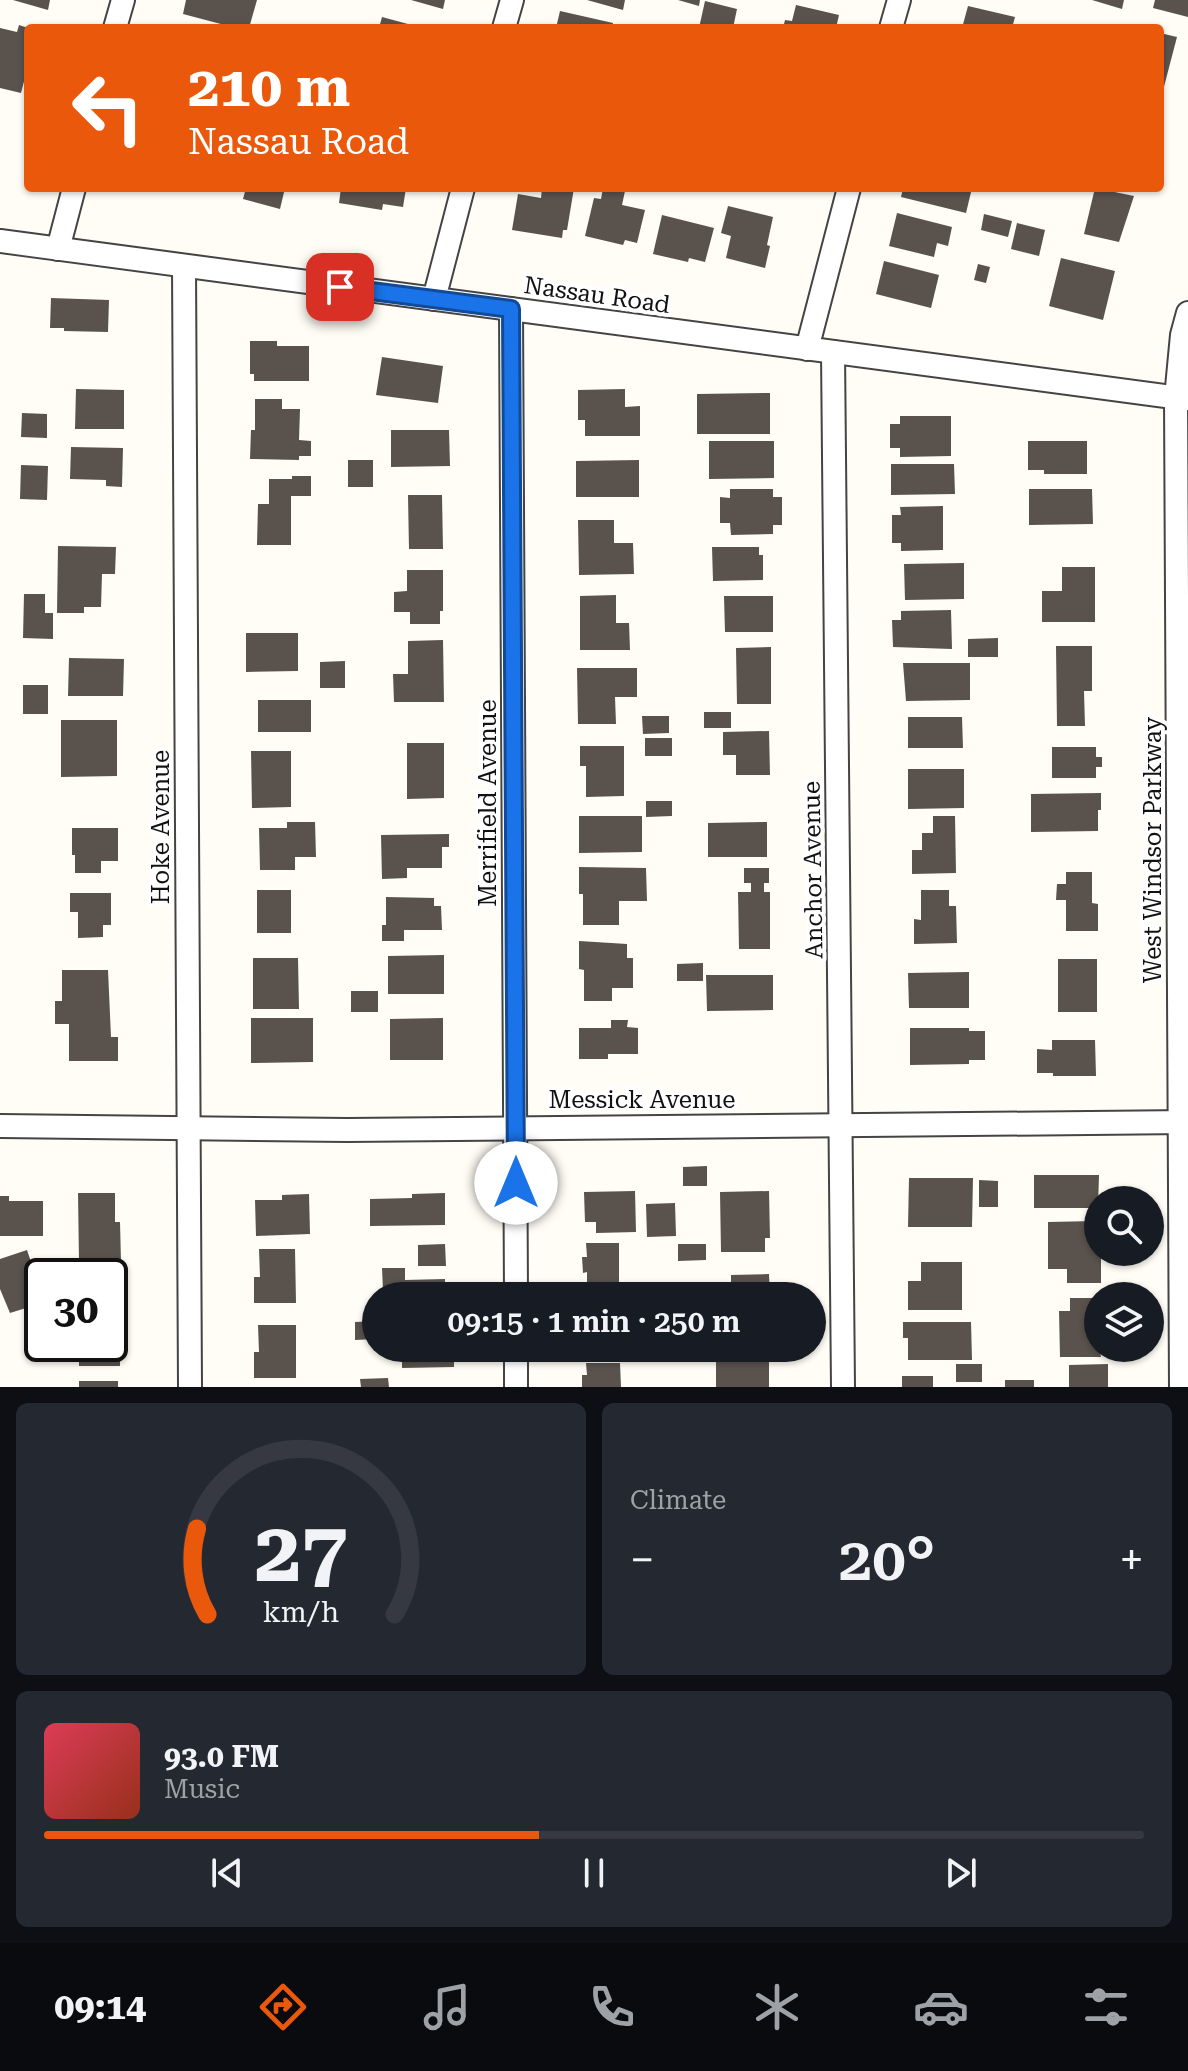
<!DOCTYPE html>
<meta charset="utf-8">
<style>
:root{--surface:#171b24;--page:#242831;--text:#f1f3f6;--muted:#9ea1a6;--line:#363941;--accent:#ea580c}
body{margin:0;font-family:"Roboto Serif",serif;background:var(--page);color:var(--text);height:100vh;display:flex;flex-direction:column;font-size:30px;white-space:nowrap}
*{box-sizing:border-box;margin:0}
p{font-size:26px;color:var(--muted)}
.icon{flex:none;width:44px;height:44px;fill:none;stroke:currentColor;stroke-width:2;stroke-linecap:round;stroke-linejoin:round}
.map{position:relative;height:1387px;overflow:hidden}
.side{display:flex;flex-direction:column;gap:16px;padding:16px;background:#0d0f14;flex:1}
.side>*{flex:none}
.banner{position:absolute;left:24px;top:24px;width:1140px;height:168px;border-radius:8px;box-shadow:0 2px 6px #0004;background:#ea580c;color:#fff;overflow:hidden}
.tools{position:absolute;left:1084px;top:1186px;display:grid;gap:16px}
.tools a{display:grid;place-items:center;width:80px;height:80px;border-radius:50%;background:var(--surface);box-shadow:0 2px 6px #0004;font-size:40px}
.speed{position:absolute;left:24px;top:1258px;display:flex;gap:16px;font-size:40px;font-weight:700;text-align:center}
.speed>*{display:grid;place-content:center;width:104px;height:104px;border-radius:50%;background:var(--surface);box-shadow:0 2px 6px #0004;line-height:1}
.speed .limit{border:4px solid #111;border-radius:12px;background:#fff;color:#111}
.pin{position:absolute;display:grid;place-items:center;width:68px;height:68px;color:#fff;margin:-34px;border-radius:16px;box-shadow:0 4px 12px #0006}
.me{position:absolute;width:88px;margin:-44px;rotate:0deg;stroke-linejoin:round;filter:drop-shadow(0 0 6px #0008)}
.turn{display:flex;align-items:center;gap:28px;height:168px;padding:0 32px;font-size:36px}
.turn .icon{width:104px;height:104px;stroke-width:2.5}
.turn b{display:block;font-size:56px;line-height:68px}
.big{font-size:60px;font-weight:600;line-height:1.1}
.side .card{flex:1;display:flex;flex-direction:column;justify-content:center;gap:12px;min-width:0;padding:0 28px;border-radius:12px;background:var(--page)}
.side .dial{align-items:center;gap:0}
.dial svg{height:208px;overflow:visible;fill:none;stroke:var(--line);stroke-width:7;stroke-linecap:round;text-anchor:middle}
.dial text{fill:var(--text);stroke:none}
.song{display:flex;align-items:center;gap:24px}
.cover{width:96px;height:96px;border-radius:12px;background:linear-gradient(135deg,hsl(350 70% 55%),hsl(10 70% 35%))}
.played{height:8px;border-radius:4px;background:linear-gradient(90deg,var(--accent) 45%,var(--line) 45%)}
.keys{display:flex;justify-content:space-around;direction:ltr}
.heat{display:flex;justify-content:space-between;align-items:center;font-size:44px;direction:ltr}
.side .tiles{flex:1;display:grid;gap:16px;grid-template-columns:1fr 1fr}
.card:last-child{grid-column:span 2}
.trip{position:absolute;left:362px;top:1282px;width:464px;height:80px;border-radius:40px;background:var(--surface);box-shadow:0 2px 6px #0004;font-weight:600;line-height:80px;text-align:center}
.dock{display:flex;height:128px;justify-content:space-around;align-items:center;background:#090b0e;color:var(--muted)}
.dock .icon{width:56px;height:56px}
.dock .active{color:var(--accent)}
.dock b{font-size:36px;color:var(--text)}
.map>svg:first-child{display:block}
.building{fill:#5a524d}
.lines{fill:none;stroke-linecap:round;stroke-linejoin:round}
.street-casing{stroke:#444;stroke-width:26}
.street{stroke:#fff;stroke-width:22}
.route-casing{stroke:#114b97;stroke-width:20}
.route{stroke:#1a73e8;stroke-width:14}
.labels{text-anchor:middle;stroke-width:8;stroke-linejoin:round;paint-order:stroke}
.street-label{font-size:24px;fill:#111;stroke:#fff}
</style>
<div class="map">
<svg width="1188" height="1387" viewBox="0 0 1188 1387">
<rect width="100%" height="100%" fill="#fffdf5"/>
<g class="building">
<path d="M13,0H50L48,10Z"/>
<path d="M186,0H257L249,28H236L183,14Z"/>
<path d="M411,0H445L443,9Z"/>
<path d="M587,0H625L623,10Z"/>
<path d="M678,0H700L699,6Z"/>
<path d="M1092,0H1124L1122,9Z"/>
<path d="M1155,0H1188V17L1153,8Z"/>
<path d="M705,1L737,9L733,28H699Z"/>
<path d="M796,5L839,15L836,28H783L785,20L792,21Z"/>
<path d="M968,6L1015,17L1012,28H962Z"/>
<path d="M560,11L613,23L612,28H556Z"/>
<path d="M382,17L419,27V28H379Z"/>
<path d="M19,25L28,28V66L21,93L0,88V28L17,32Z"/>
<path d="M1160,33L1177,37L1161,98H1160Z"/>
<path d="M246,188H285L280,209L243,199Z"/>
<path d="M341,188H406L403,207L383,204L382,210L339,203Z"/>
<path d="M542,188H574L567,230H563L562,238L512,230L518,194L541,198Z"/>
<path d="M603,188L625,191L622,205L645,210L637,243L625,240L623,245L585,236L594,198L601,199Z"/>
<path d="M903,188H972L966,213L901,197Z"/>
<path d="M1095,188L1134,196L1119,242L1084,234Z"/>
<path d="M728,206L773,217L767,245L770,246L765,268L726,258L731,236L721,233Z"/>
<path d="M897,213L952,227L948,246L937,243L934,257L889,246Z"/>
<path d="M984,214L1012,221L1008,237L981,230Z"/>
<path d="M662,215L714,228L705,262L689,258L688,262L653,254Z"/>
<path d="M1017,223L1045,230L1039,256L1011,249Z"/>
<path d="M1061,258L1115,271L1103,320L1049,306Z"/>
<path d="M884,261L939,275L931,308L876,294Z"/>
<path d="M978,264L990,267L986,283L974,280Z"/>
<path d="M51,298L109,300L108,332L64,331V328H50Z"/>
<path d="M250,341H277V346H309V381H254V374H250Z"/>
<path d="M382,357L443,366L438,403L376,395Z"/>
<path d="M76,389L124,390V429H75Z"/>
<path d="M625,389V407L640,406V436H585V420H578V390Z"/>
<path d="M770,393V434H697V394Z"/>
<path d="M255,399H282V409H300L299,440L311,441V456H299V460L250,459L251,430H255Z"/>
<path d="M22,413L47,414V438L21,437Z"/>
<path d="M900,416H951V456L900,457V448H890V424H900Z"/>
<path d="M391,430H449L450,466L391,467Z"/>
<path d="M709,441H774V478L709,479Z"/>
<path d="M1028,441H1087V474H1044V470H1028Z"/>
<path d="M71,447L123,448L122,487L106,486V480L70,479Z"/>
<rect x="348" y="460" width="25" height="27"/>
<path d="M639,460V497H576V461Z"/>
<path d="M891,464H954L955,494L891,495Z"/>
<path d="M21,465L48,466L47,500L20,499Z"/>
<path d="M292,476H311V496H291V545H257L258,504H269V479H292Z"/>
<path d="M730,489H773V497H782V525H773V534L731,535L730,523H720V497L730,498Z"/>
<path d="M1029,489H1092L1093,524L1029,525Z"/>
<path d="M408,495H442L443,549H409Z"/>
<path d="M943,506V550L901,551V543H892V515H901L900,507Z"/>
<path d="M578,520H614V543H633L634,574L579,575Z"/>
<path d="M58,546L116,547L115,574H102L101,607H84V613H57Z"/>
<path d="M712,547H759V555H763V580L713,581Z"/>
<path d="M964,563V599L905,600L904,564Z"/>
<path d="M1062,567H1095V622H1042V591H1062Z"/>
<path d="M407,570H443V611H440V624H410V612H394V592L407,591Z"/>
<path d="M24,594H45V613H53V639L23,638Z"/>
<path d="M616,595V623H629L630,650H580V596Z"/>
<path d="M724,596H773V632H725Z"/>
<path d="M951,610L952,649L893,647L892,620H901V611Z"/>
<path d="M246,633H298V671L246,672Z"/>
<path d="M998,638V657H968V639Z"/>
<path d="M443,640L444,702H394L393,674H408V641Z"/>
<path d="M1056,646H1092V691H1084L1085,726H1057Z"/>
<path d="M771,647V704H737L736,648Z"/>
<path d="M69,658L124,659L123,696H68Z"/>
<path d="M345,661V688H320V662Z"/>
<path d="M903,663H970V700L906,701Z"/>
<path d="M577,668H637V697H615L616,724H578Z"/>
<rect x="23" y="685" width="25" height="29"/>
<rect x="258" y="700" width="53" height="32"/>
<rect x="704" y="712" width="27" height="16"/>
<path d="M642,716H669V733L643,734Z"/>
<path d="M908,717H962L963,748H908Z"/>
<path d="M61,720H117V776L61,777Z"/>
<path d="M769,731L770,775H736V755H723V732Z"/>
<rect x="645" y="738" width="27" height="18"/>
<path d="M407,743H444V798L407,799Z"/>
<path d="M580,746H624V796L586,797V766H580Z"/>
<path d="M1052,747H1096V757H1102V767H1096V778H1052Z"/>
<path d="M251,751H291V807L252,808Z"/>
<path d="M908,769H964V808L908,809Z"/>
<path d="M1101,793V810H1098V831L1031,832V794Z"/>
<path d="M646,801H672V816L646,817Z"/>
<path d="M579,816H642V852L579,853Z"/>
<path d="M933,816H955L956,873L912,874V850H922V833H933Z"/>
<path d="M287,822H315L316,857H295V870H260L259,828H287Z"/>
<path d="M767,822V857H708V823Z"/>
<path d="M72,828H118V861H101V873H75V855H72Z"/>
<path d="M449,834V847H442V868H407V878L382,879L381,835Z"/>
<path d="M579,867L646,868L647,901H619V925H583V894H579Z"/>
<path d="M744,868H769V883H764V892H770V949H739L738,892H751V883H744Z"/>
<path d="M1066,872H1092V903L1098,904V931H1066V900H1056L1057,884H1066Z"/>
<rect x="257" y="890" width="34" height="43"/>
<path d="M921,890H949V906H956L957,943L914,944V919L921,920Z"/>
<path d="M70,893H111V925H103V937L78,938V912H70Z"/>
<path d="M386,897L434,898V906H441L442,930H404V941H382V925H386Z"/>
<path d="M579,941L627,944V958H633V988H612V1001H584V970L579,969Z"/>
<path d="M444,955V994H388V956Z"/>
<path d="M253,958H298L299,1009H253Z"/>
<rect x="1058" y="959" width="39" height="53"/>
<path d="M703,963V981H677V964Z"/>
<path d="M62,970H108L111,1037H118V1061H69V1024H55V1001H62Z"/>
<path d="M969,972V1008H909L908,973Z"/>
<path d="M706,975H773V1010L707,1011Z"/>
<rect x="351" y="991" width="27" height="21"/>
<path d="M251,1018H313V1062L251,1063Z"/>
<path d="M443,1018V1060H390V1019Z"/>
<path d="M611,1020H628L627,1027L638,1028V1054H608V1059H579V1028H611Z"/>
<path d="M910,1028H969V1031H985V1060H969V1064L910,1065Z"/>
<path d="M1052,1040H1095L1096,1076H1053V1073H1037V1049L1052,1050Z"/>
<path d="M707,1166V1186H683V1167Z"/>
<path d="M1034,1175H1099L1098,1208H1034Z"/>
<path d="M909,1178H973L972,1227H908Z"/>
<path d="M979,1180L998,1181V1207H979Z"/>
<path d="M635,1191L636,1232L596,1233V1222H585L584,1192Z"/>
<path d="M769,1191L770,1238H765V1252H721L720,1192Z"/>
<path d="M78,1193H115V1222H120L121,1262H79Z"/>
<path d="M445,1193V1225L370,1226V1199L412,1198V1194Z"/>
<path d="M309,1194L310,1234L256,1236L255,1200H282V1195Z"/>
<path d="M0,1196H9V1201H43V1236H0Z"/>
<path d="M675,1203L676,1236L647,1237L646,1204Z"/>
<path d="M1095,1221V1248L1101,1252V1283H1067V1269H1048V1222Z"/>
<path d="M586,1243H619V1284L587,1285V1272L583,1273L582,1257H587Z"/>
<path d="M445,1244L446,1266H418V1245Z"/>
<path d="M678,1244H706V1260L678,1261Z"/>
<path d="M259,1249H295L296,1303H254V1277H260Z"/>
<path d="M27,1250L42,1295V1303L10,1313L0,1289V1259Z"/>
<path d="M921,1262H962V1310H908V1281H921Z"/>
<path d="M382,1268H405V1280L445,1279V1296H400V1291H383Z"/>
<path d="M769,1274L770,1296H731V1275Z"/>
<path d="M649,1285H674V1296H650Z"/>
<path d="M1070,1298H1096V1330L1101,1357H1060L1059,1311H1070Z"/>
<path d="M110,1309H116V1339H120V1366H79V1344H110Z"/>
<path d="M376,1321V1339L355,1340V1322Z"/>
<path d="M903,1322H971L972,1360H908V1338H903Z"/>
<path d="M258,1325H296V1378H254V1352H259Z"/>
<path d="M402,1348H454V1367L402,1368Z"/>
<path d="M769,1349V1387H716V1350Z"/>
<path d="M586,1363H620L621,1387H582V1375H587Z"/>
<rect x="956" y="1364" width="26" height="18"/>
<path d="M1108,1364V1387H1069V1365Z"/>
<rect x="902" y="1376" width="31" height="11"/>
<path d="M388,1378L389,1387H361L360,1379Z"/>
<rect x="1005" y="1380" width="29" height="7"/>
<rect x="79" y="1381" width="39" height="6"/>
</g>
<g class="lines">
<defs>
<g id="street">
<path d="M115,28L123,0"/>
<path d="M504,28L512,0"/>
<path d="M891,28L899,0"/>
<path d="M0,241L1188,399"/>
<path d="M58,249L74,188"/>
<path d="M184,266L190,1387"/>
<path d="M434,299L463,188"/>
<path d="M511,309L516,1296"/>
<path d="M807,349L849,188"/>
<path d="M833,352L843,1387"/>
<path d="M0,1126L347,1130L1188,1122"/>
<path d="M516,1348V1387"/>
<path d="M1181,1387L1176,398L1182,335L1188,313"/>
</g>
</defs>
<use href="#street" class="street-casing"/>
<use href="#street" class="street"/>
</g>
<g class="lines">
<defs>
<path id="route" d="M340,287L511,309L516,1183"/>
</defs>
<use href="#route" class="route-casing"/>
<use href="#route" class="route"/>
</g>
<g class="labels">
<g class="street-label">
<text transform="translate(597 295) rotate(8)" y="8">Nassau Road</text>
<text transform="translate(488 803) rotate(-90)" y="8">Merrifield Avenue</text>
<text transform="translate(161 827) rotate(-90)" y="8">Hoke Avenue</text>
<text transform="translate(1153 850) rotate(-90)" y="8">West Windsor Parkway</text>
<text transform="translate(813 870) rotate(-91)" y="8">Anchor Avenue</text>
<text x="642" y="1108">Messick Avenue</text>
</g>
</g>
</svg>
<div class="tools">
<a><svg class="icon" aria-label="search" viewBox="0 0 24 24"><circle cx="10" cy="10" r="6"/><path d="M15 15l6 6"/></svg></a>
<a><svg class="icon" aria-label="layers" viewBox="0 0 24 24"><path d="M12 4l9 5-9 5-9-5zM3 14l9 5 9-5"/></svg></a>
</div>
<div class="speed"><div class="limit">30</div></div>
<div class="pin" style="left:340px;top:287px;background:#d93025"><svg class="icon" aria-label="arrive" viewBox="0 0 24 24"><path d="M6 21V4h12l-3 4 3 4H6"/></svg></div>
<svg class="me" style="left:516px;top:1183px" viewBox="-20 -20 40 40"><circle r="19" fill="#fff"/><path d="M0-13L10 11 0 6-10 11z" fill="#1a73e8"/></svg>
<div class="trip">09:15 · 1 min · 250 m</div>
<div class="banner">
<div class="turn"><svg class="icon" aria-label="left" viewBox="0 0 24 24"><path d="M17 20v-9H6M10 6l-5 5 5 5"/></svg><div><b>210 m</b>Nassau Road</div></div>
</div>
</div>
<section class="side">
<div class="tiles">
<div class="card dial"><svg viewBox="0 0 100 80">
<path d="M14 69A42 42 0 1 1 86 69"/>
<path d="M14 69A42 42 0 0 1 10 36" stroke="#ea580c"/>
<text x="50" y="56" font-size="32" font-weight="700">27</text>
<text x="50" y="72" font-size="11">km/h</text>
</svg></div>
<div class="card"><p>Climate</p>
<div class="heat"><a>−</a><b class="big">20°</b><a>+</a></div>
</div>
<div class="card">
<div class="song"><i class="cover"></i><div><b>93.0 FM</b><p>Music</p></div></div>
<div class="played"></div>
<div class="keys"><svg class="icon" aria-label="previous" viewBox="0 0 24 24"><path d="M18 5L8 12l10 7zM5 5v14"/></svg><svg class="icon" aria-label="pause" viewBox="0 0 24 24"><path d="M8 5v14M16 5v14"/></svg><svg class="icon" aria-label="next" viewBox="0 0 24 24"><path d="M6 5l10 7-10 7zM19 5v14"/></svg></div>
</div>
</div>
</section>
<nav class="dock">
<b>09:14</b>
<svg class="icon active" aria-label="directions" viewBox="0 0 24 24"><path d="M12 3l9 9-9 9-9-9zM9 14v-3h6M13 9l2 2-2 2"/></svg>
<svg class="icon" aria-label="music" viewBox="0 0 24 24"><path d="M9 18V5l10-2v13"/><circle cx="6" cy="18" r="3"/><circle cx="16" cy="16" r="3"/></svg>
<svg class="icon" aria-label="phone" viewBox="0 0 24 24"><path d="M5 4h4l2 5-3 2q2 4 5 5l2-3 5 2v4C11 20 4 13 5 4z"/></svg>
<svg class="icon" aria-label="climate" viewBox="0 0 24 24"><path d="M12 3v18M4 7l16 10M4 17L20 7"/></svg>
<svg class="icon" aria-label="car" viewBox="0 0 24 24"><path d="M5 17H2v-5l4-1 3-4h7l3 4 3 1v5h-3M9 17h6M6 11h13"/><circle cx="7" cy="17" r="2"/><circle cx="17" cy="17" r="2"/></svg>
<svg class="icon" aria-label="filters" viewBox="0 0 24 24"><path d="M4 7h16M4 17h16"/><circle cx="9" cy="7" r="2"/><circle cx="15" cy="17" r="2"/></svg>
</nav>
